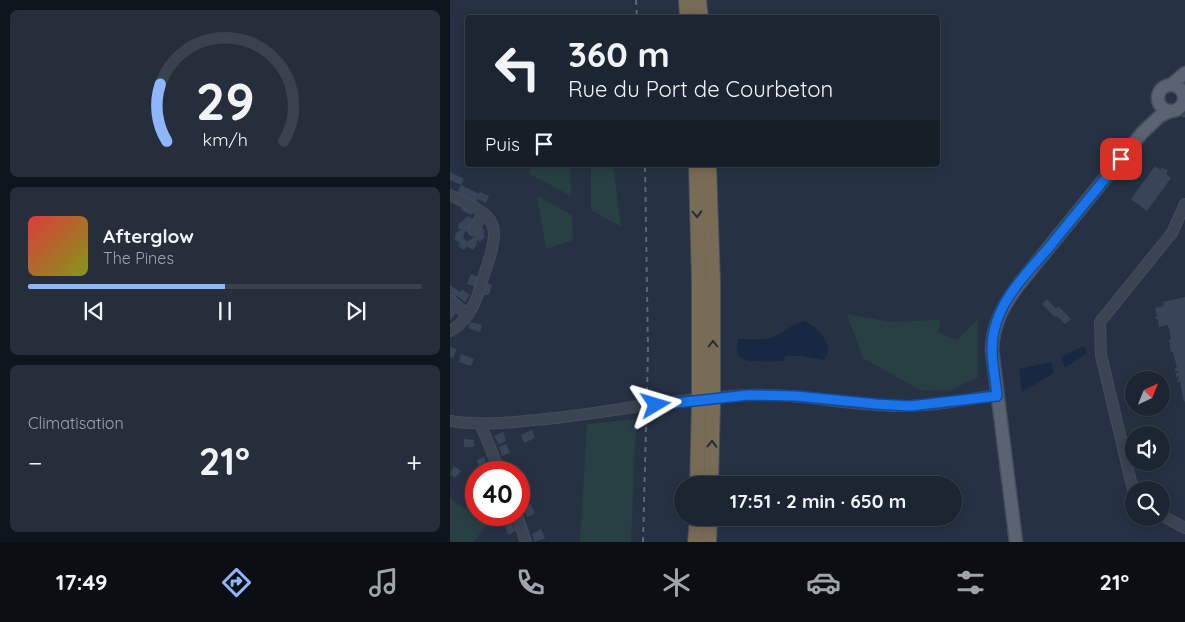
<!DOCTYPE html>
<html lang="fr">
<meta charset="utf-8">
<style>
:root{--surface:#1c2632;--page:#252e3a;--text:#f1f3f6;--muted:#a0a5ac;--line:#3a434d;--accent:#8fb5fa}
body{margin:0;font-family:Quicksand,sans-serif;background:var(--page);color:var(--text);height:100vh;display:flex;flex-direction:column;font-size:19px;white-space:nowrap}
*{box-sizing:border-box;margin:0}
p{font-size:16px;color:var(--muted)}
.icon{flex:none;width:28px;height:28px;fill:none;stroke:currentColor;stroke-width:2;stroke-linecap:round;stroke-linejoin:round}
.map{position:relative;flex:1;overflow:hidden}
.panel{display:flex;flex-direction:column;gap:10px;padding:10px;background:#0f151c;width:450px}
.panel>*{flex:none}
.top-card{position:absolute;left:15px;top:15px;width:475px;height:152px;border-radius:5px;box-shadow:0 2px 12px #0003,0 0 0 1px var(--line);background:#1c2632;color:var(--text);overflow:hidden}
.needle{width:32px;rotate:43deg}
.tools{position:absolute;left:675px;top:371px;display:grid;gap:10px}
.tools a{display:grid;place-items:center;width:45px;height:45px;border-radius:50%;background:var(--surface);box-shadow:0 2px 12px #0003,0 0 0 1px var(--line);font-size:25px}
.speed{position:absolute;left:15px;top:461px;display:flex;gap:10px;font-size:25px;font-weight:700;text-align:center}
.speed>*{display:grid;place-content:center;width:65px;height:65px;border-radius:50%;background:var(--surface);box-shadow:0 2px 12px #0003,0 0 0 1px var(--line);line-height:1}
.speed .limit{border:8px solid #d22;background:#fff;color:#111}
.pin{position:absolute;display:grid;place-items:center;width:42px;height:42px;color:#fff;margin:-21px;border-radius:10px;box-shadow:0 2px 8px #0006}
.me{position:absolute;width:55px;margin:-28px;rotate:83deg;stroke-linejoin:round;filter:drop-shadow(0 0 4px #0008)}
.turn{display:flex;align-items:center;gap:18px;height:105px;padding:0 20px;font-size:22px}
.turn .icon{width:65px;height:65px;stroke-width:2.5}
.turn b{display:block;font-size:35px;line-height:42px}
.then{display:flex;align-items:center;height:48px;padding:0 20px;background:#0003;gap:10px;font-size:19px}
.big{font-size:38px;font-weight:700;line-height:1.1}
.panel .tile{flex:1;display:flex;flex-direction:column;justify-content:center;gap:8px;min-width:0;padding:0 18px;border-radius:8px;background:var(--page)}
.panel .dial{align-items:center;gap:0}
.dial svg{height:130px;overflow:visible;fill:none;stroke:var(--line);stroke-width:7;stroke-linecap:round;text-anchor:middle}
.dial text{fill:var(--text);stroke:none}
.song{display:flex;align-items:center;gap:15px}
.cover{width:60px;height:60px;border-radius:8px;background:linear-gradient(135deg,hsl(0 70% 55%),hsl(70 70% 35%))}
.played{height:5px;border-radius:2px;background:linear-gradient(90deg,var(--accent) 50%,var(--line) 50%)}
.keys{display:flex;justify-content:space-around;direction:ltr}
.heat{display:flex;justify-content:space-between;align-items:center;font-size:28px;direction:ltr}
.trip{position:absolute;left:224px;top:476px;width:288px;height:50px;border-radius:25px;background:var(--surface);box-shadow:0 2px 12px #0003,0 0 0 1px var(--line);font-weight:700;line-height:50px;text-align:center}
.tabs{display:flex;height:80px;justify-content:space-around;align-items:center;background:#0b0f14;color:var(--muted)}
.tabs .icon{width:35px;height:35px}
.tabs .on{color:var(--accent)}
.tabs b{font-size:22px;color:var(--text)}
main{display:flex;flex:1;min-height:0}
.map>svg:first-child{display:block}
.green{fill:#284044}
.water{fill:#182842}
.building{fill:#384559}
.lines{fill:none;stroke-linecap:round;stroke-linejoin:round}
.minor-casing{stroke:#444d5c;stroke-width:12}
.major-casing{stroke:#444d5c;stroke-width:15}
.highway-casing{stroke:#454f5d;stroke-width:16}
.minor{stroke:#3a4452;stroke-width:10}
.major{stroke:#596372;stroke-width:12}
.highway{stroke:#796c57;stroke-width:14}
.rail{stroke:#5c6879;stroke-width:2;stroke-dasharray:5 5;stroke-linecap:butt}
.highway-bridge-casing{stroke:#454f5d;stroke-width:16;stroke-linecap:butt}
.highway-bridge{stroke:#796c57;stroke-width:14}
.oneway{stroke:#242c3a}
.route-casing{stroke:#114b97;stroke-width:12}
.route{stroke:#1a73e8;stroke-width:9}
</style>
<main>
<section class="panel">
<div class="tile dial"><svg viewBox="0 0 100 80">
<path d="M14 69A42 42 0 1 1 86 69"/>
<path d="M14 69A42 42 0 0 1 10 34" stroke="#8fb5fa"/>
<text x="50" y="56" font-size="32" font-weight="700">29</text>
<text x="50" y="72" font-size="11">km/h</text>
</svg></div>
<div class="tile">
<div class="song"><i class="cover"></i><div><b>Afterglow</b><p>The Pines</p></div></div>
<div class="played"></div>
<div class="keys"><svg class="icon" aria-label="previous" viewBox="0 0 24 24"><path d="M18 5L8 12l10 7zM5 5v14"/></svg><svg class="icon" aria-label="pause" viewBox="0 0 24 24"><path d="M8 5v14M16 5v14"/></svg><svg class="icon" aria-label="next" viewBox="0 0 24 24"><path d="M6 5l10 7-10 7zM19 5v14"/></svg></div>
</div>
<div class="tile"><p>Climatisation</p>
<div class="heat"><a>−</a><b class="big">21°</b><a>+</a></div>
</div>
</section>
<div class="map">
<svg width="735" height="542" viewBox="0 0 735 542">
<rect width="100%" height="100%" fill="#263243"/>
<g class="green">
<path d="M79,165H120L121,196L80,174Z"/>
<path d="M141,165H163L171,227L141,210Z"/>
<path d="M87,196L122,215L123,240L96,249Z"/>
<path d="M397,314L440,322L490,320L488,333L508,340L528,319V377L499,391L470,390L413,358Z"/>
<path d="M186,419L181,542H130L137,424Z"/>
<path d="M0,498L34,522L37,525L23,542H0Z"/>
</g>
<g class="water">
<path d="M354,321C367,326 387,347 374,360L351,356H336L333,361C324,361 294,364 289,356C286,352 288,344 288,339C298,339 311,340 321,338C333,334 341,324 354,321Z"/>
<path d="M634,346L637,353L615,368L611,357Z"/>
<path d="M601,362L604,373L572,392L569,369Z"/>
</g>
<g class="building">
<path d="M705,166L710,170L712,167L718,171L716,174L721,178L697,211L681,199Z"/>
<path d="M0,172L14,179L11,185L29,194L30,192L39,196L36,203L27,199L25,202L7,193L11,185L0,180Z"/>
<path d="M14,205L24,210L21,215L11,210Z"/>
<path d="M18,216L25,220L13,235L14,236L13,238L18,242L20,239L21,240L28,232L29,226L35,230L33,234L35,236L30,242L28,240L26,243L27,244L23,250L17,246L14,250L8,246L10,243L4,239L6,235L5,234L11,230L8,228L9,224Z"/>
<path d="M21,274L28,277L26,282L33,284L34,282L42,285L39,295H31L32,289L17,284Z"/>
<path d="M0,285L10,292L12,289L20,295L15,302L7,296L0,303Z"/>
<path d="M735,297V401L734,402L730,381L727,382L729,376L726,377V373H728V371H725V368H727L723,352H721L720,349H723L720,348V344H722L719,343V340L721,339L718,325L709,327L708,319H706L705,317L707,316L705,308L714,306L713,302Z"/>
<path d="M597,299L606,309L608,306L621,319L615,324L607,316L605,317L592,304Z"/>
<path d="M0,308L6,313L1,320L0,318Z"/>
<path d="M20,322L32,325L30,332L18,328Z"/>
<path d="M0,347L7,349L3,358L0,357Z"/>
<path d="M11,354L24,359L21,366L9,362Z"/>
<path d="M82,430L85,438L74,443L71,435Z"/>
<path d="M53,432L56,441L49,444L44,436Z"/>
<path d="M14,439L24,440V447H14Z"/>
<path d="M56,444L60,453L52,456L49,447Z"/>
<path d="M34,457L37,466L30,469L27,460Z"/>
<path d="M4,466L11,471L5,478L0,474Z"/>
<path d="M75,482L79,491L71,495L69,485Z"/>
<path d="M81,504L85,514L77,517L73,507Z"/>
<path d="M62,523L66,531L58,535L55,526Z"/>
<path d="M91,529L95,538L85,542L82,534Z"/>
</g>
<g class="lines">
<defs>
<g id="minor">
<path d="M734,96L735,97"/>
<path d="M728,109L735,111"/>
<path d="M0,195C13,202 31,208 40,220C51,235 36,267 31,284"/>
<path d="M23,230L33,214"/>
<path d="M1,301L18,315"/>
<path d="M0,331C17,322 25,305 30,288"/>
<path d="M0,421C34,427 72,421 106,418C170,410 233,398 298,395C347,393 396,405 445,406C479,407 513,400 547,395"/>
<path d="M30,423L50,472"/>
<path d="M684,494L651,355L650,322L722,233L735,204"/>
<path d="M67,515L76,542"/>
<path d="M711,515L735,528"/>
</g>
<g id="major">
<circle cx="721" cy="98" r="13"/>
<path d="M721,85L735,73"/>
<path d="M566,542L542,350C543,323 554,304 570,283L692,133L710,116L720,111"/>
</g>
<g id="highway">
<path d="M236,0L237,18"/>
<path d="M249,0L251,18"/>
<path d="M246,165L249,282V394"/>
<path d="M259,165L263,283V393"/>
<path d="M247,485L249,404"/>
<path d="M261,485L263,402"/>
<path d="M245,542L247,518"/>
<path d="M259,542L260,518"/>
</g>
</defs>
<use href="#minor" class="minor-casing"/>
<use href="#major" class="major-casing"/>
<use href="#highway" class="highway-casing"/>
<use href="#minor" class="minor"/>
<use href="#major" class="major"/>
<use href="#highway" class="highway"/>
<g class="rail">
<path d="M186,0L187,18"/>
<path d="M193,542L198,352L195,165"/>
</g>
<defs>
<g id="highway-bridge">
<path d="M263,402V393"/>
<path d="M249,404V394"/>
</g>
</defs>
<use href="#highway-bridge" class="highway-bridge-casing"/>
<use href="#highway-bridge" class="highway-bridge"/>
</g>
<defs><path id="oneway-chevron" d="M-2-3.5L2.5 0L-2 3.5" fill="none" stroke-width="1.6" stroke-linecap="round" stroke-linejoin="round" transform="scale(1.25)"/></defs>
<g class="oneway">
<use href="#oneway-chevron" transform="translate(247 214) rotate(88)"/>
<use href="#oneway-chevron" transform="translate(263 344) rotate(-90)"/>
<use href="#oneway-chevron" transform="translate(262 444) rotate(-89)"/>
</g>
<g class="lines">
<defs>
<path id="route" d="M206,405L299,395L346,396L426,404L460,406L547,396C545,375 539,351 544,331C551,297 580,270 601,245C624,216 648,188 671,159"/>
</defs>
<use href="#route" class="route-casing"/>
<use href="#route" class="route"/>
</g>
</svg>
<div class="tools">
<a><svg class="needle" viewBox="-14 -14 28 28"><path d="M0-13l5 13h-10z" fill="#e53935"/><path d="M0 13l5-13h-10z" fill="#a0a5ac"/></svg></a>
<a><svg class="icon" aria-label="sound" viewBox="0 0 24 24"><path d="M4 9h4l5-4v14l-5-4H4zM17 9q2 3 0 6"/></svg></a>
<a><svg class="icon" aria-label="search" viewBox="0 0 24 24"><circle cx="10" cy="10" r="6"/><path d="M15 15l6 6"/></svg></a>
</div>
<div class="speed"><div class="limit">40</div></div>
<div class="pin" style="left:671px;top:159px;background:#d93025"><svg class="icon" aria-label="arrive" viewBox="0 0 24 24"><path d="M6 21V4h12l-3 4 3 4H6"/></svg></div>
<svg class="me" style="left:206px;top:405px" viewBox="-20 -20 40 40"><path d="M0-17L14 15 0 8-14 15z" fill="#1a73e8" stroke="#fff" stroke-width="4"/></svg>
<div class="trip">17:51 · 2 min · 650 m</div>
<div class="top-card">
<div class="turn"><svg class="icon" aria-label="left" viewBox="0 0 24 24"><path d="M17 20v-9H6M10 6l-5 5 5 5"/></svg><div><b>360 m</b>Rue du Port de Courbeton</div></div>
<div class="then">Puis<svg class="icon" aria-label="arrive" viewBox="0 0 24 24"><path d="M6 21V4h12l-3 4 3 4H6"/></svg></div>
</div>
</div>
</main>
<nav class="tabs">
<b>17:49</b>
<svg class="icon on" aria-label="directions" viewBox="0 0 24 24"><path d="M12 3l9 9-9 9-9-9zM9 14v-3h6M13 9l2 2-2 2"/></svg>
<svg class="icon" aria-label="music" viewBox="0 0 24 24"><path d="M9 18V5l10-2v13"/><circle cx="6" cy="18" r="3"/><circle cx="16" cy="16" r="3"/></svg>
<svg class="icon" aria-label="phone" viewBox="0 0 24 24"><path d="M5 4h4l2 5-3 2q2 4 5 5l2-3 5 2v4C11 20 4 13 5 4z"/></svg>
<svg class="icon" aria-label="climate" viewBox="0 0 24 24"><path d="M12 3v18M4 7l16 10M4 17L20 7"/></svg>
<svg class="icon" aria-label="car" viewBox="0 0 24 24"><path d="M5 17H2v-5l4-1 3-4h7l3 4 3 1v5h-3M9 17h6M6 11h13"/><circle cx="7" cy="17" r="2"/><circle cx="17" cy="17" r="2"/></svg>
<svg class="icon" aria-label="filters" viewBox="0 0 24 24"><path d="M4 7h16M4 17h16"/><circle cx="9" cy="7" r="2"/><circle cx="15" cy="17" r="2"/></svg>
<b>21°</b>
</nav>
